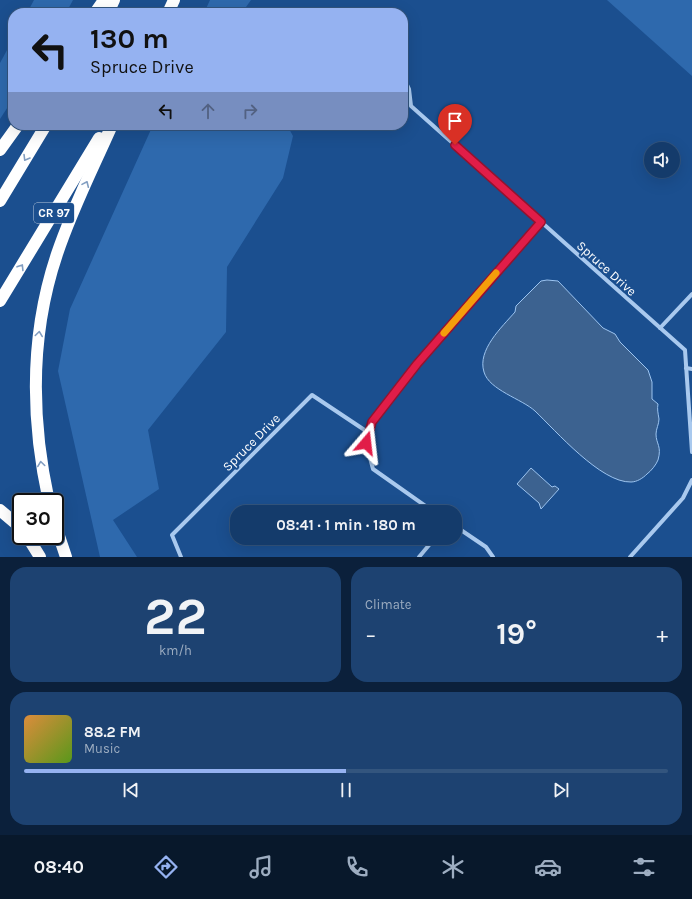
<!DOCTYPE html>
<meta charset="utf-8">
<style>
:root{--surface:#143b6b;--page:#1d4271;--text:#f1f3f6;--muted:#9dadc1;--line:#33557e;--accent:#95b2f1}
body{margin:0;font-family:Karla,sans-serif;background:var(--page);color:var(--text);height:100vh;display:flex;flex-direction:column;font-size:15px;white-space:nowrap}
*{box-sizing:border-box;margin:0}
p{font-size:13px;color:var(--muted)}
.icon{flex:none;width:22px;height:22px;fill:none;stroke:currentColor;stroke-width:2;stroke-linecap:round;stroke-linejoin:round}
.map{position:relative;height:557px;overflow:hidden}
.panel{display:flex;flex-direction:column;gap:10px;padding:10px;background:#0b203b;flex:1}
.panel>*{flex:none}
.top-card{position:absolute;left:8px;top:8px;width:400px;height:122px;border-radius:16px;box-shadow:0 4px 16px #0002,0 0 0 1px var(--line);background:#95b2f1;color:#111;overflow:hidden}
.controls{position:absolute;left:644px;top:142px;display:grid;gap:8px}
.controls a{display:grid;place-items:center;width:36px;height:36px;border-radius:50%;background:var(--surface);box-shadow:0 4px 16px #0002,0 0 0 1px var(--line);font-size:20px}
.speed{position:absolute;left:12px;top:493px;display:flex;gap:8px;font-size:20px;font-weight:700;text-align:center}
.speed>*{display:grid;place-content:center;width:52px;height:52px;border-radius:50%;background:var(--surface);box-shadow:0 4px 16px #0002,0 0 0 1px var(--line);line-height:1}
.speed .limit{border:2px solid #111;border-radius:6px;background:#fff;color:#111}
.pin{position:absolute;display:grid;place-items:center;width:34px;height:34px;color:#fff;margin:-41px -17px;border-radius:50% 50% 50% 0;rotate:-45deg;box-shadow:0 0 4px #0007}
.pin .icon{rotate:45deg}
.me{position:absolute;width:44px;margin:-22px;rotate:17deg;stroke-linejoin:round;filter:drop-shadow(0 0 3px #0008)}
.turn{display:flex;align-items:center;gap:14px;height:84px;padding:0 16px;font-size:18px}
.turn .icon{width:52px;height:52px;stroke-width:2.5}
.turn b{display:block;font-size:28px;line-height:34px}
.lanes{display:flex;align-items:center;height:38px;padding:0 16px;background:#0003;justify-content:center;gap:20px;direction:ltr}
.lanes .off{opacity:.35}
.big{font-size:30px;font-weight:700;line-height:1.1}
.panel .card{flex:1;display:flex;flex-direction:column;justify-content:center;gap:6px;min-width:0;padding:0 14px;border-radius:16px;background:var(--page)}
.panel .dial{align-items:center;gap:0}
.dial b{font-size:52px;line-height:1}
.song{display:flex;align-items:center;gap:12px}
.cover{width:48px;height:48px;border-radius:6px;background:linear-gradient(135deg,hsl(30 70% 55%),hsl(90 70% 35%))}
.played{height:4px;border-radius:2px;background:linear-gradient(90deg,var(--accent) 50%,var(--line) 50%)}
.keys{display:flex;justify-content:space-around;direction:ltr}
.heat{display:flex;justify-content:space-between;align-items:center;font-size:22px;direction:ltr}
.panel .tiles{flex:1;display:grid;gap:10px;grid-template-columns:1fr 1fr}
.card:last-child{grid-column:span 2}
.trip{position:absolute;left:230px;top:505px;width:232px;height:40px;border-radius:16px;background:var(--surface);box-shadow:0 4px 16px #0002,0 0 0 1px var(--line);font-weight:700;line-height:40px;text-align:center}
.tabs{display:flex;height:64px;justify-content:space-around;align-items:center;background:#08182b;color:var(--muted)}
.tabs .icon{width:28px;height:28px}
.tabs .on{color:var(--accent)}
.tabs b{font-size:18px;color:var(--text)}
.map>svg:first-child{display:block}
.green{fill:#2e69ad}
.water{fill:#3c6290;stroke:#9cc4f0}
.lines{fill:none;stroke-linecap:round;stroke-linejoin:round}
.street{stroke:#a9c9ee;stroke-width:4}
.highway{stroke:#fff;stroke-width:12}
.oneway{stroke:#829ec1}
.route-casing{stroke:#92132f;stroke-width:10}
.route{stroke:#e11d48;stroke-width:7}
.slow{stroke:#f59e0b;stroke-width:7}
.labels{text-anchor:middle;stroke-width:4;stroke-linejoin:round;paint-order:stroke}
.shield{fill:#1b4f8f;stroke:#bbcadd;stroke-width:1}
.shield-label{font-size:12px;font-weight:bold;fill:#fff}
.street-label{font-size:13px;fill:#fff;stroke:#1b4f8f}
</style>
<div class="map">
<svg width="692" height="557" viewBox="0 0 692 557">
<rect width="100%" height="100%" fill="#1b4f8f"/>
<g class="green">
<path d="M34,0H73L66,13H27Z"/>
<path d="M210,0H251L246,7L245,13H204Z"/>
<path d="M607,0H692V76Z"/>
<path d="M13,39V99L0,119V63Z"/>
<path d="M153,125H287L293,136L283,178L227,267L226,332L148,430L159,489L113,520L137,557H100L58,371L70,309Z"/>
</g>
<g class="water">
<path d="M547,280L558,281L603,328L615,334L620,342L648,370L652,382V399L658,404C657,409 658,413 659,419C659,424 656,429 656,434C656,444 662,446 658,460C656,465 651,471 647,474C643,478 637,482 631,482C601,483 556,431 535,411C522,399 489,390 484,372C477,350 502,327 515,312L516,306L541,281Z"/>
<path d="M531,468L552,487L555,486L559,489L541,509L539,503L517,484Z"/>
</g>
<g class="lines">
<g class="street">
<path d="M403,76L409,89L411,106L685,350L692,452"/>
<path d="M660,328L692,294"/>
<path d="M686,368L692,369"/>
<path d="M434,512L373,469L366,443L372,422L417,364L541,222"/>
<path d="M455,526L486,547L493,557"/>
<path d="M181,557L172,535L312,395L369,433"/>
<path d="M419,557L435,538"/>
<path d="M630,557L683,498L692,480"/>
</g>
<g class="highway">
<path d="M95,13L104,0"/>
<path d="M108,13L114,0"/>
<path d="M168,13L174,0"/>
<path d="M0,150L18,125"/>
<path d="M0,201L46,125"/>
<path d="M0,301L99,138"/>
<path d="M49,502C31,420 30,334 57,254C72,209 93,168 112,125"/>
<path d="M0,510L21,528"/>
<path d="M55,524L66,557"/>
<path d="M27,536L40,557"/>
</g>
</g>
<defs><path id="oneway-chevron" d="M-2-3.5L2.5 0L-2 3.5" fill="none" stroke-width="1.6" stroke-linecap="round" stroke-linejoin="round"/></defs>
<g class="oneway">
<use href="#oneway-chevron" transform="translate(26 158) rotate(121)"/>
<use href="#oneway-chevron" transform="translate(86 184) rotate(-66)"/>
<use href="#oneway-chevron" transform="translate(21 267) rotate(-58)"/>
<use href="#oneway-chevron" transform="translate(39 334) rotate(-82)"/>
<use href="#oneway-chevron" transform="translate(41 464) rotate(-98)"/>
</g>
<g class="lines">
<defs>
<path id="route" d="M366,443L372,422L417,364L541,222L455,145"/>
</defs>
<use href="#route" class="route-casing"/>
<use href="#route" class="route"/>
<path class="slow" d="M444,333L496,273"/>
</g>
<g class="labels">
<rect class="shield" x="34" y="203" width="40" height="20" rx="3"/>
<g class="shield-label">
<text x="54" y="217">CR 97</text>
</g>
<g class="street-label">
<text transform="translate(607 268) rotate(42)" y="5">Spruce Drive</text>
<text transform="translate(251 442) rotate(-45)" y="5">Spruce Drive</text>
</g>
</g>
</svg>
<div class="controls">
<a><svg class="icon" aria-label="sound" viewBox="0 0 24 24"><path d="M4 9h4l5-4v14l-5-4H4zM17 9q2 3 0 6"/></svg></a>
</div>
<div class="speed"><div class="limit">30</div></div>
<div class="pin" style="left:455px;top:145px;background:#d93025"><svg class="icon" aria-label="arrive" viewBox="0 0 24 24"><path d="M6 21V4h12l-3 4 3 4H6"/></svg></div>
<svg class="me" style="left:366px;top:443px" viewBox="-20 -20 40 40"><path d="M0-17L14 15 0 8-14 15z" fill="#e11d48" stroke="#fff" stroke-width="4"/></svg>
<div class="trip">08:41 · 1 min · 180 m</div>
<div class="top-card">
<div class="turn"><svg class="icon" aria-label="left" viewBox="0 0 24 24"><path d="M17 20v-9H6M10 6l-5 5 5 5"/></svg><div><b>130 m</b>Spruce Drive</div></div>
<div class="lanes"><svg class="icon" aria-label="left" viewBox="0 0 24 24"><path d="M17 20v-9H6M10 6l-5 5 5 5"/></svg><svg class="icon off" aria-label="ahead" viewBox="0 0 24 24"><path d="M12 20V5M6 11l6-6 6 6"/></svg><svg class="icon off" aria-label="right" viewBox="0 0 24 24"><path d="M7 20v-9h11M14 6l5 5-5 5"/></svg></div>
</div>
</div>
<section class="panel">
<div class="tiles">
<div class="card dial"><b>22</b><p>km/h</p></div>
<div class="card"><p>Climate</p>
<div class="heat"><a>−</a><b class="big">19°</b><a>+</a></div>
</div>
<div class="card">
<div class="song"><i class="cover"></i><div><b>88.2 FM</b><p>Music</p></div></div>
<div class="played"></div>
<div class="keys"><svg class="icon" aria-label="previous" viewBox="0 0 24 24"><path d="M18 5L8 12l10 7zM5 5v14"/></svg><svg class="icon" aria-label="pause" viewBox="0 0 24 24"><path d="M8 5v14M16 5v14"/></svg><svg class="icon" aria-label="next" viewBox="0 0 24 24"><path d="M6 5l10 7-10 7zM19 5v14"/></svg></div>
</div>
</div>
</section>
<nav class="tabs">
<b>08:40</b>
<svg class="icon on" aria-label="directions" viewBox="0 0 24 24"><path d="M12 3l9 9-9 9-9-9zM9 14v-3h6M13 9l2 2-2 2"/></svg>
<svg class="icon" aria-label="music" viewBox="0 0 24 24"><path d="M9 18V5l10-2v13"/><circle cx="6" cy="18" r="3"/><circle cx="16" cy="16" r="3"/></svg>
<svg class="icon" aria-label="phone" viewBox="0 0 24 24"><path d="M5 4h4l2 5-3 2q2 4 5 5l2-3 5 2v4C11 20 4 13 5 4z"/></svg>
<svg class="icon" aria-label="climate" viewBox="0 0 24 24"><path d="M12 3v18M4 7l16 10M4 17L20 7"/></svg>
<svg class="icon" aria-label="car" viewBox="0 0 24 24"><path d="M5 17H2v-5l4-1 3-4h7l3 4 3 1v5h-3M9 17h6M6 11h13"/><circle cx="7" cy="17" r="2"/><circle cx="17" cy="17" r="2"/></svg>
<svg class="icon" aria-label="filters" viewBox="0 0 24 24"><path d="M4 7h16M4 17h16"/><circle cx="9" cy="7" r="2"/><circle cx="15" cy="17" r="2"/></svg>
</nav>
